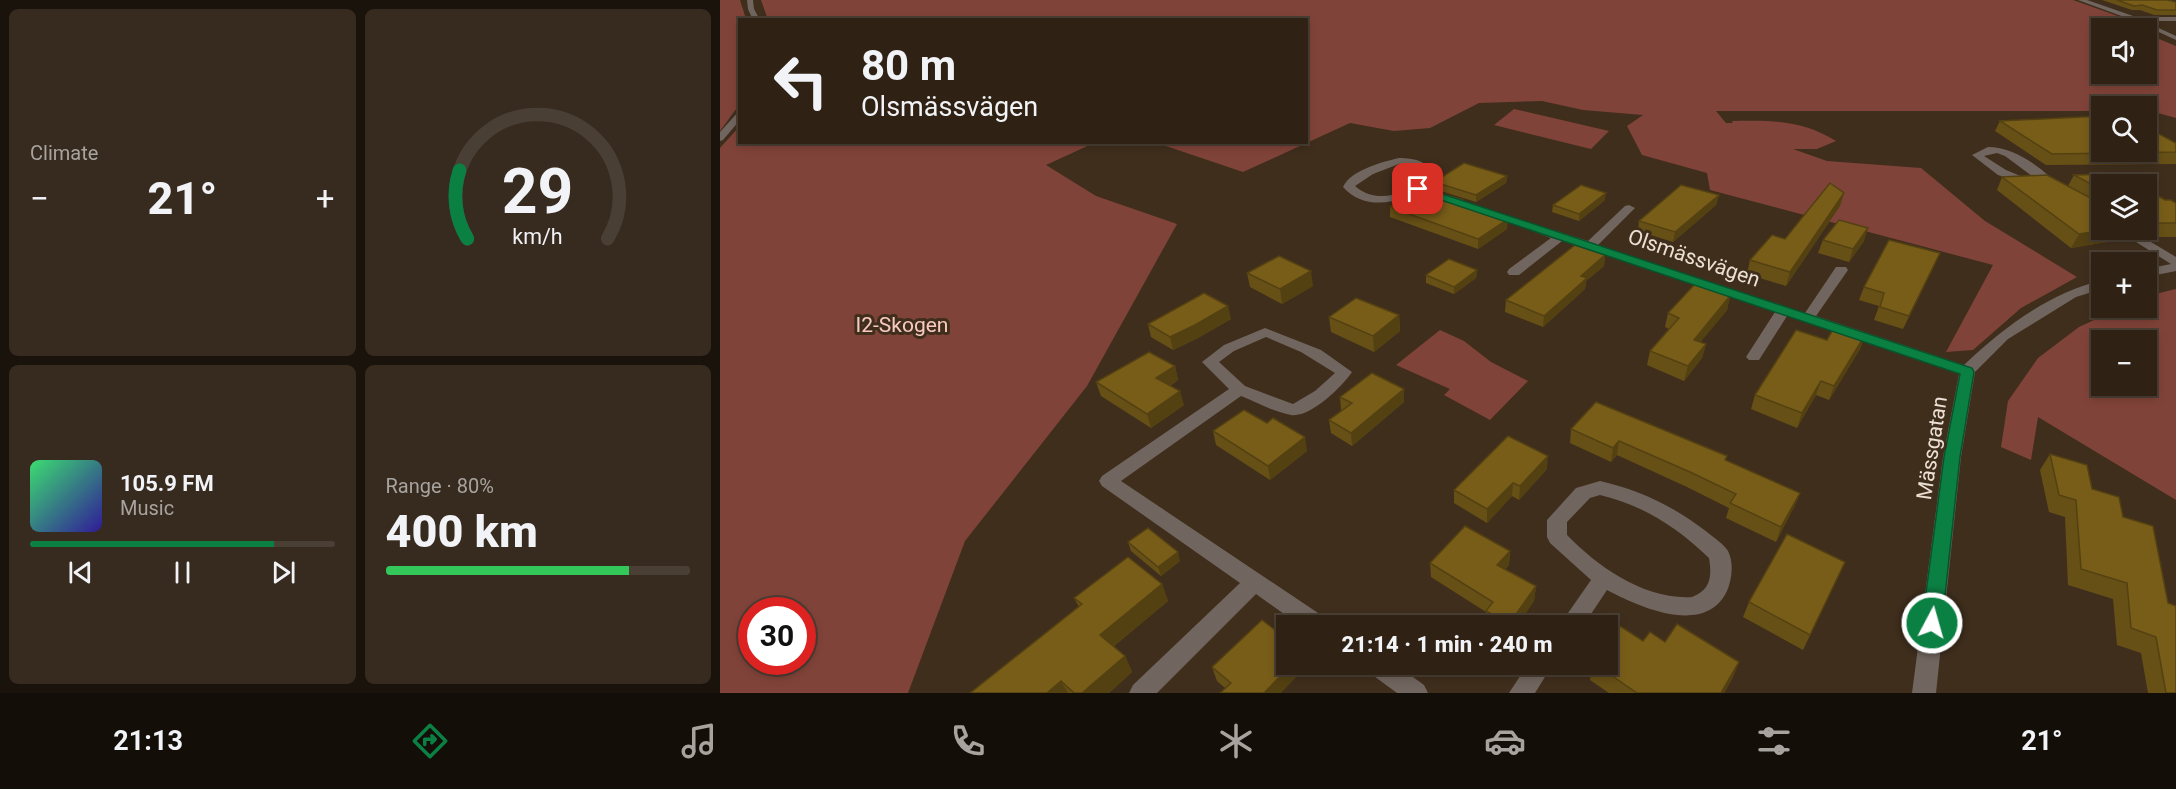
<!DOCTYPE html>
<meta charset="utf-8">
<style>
:root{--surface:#2f2215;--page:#372a1e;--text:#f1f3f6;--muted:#a7a4a0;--line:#4a3f34;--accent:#0b8043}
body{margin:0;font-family:Roboto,sans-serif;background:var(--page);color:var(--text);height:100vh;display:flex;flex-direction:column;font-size:22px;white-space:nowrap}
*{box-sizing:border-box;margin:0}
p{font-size:20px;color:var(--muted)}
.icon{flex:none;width:33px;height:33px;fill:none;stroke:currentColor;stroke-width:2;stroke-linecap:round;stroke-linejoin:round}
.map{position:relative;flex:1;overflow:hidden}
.drawer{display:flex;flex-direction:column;gap:9px;padding:9px;background:#1a130c;width:720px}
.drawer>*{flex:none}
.banner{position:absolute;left:18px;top:18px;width:570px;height:126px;border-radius:0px;box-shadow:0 3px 9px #0003,0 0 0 2px var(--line);background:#2f2215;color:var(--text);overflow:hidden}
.buttons{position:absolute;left:1371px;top:18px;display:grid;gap:12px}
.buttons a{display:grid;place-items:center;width:66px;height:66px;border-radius:0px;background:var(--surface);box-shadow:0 3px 9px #0003,0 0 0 2px var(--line);font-size:30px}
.speed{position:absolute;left:18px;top:597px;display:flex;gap:12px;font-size:30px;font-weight:700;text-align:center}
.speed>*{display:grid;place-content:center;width:78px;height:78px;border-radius:50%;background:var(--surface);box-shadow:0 3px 9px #0003,0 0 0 2px var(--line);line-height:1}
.speed .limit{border:9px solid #d22;background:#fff;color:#111}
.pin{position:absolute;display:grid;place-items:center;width:51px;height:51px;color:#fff;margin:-26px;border-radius:12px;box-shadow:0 3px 9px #0006}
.me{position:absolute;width:66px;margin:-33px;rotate:6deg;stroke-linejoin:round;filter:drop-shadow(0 0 4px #0008)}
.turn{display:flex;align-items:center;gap:21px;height:126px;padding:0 24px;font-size:27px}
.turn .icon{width:78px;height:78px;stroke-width:2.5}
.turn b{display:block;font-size:42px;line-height:51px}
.big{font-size:45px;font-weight:800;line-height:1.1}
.drawer .tile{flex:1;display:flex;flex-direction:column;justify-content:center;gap:9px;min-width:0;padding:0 21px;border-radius:9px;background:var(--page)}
.drawer .dial{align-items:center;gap:0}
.dial svg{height:156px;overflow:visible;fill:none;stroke:var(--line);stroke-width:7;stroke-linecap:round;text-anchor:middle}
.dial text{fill:var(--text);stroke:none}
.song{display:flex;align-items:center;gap:18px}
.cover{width:72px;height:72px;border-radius:9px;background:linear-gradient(135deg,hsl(140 70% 55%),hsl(250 70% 35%))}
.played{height:6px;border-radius:3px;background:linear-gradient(90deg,var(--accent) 80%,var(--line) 80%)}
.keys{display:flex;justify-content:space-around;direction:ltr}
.heat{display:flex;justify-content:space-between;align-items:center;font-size:33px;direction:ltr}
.charge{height:9px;border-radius:4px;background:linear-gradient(90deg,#34c759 80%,var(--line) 0)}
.drawer .tiles{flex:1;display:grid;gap:9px;grid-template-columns:repeat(2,1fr)}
.trip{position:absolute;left:556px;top:615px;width:342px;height:60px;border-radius:0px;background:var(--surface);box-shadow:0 3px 9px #0003,0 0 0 2px var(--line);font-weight:800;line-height:60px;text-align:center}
.menu{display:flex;height:96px;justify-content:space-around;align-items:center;background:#130e08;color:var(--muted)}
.menu .icon{width:42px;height:42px}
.menu .on{color:var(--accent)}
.menu b{font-size:27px;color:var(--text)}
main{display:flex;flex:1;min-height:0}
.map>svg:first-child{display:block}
.green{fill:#804339;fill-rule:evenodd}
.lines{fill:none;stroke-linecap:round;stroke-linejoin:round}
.lane{fill:#71655f;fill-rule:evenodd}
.street{fill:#71655f;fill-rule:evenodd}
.wall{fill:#675016}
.shaded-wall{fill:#544112}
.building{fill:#785d19;stroke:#544112;stroke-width:1.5}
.route{fill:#0b8043;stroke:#07532c;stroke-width:1.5}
.labels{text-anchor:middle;stroke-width:6;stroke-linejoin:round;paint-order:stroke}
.street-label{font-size:21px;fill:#ece0d5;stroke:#3f2e1c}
.park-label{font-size:21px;fill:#f9c9c0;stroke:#3f2e1c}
</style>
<main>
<section class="drawer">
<div class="tiles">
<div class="tile"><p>Climate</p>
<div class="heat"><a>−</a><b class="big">21°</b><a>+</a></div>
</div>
<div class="tile dial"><svg viewBox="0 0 100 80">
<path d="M14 69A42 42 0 1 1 86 69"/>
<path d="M14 69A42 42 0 0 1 10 34" stroke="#0b8043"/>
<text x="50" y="56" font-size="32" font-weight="700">29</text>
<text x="50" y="72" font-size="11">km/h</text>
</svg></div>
<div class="tile">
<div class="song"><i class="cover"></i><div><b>105.9 FM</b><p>Music</p></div></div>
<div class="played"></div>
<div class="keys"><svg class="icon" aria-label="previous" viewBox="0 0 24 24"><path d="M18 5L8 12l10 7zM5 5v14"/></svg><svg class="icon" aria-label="pause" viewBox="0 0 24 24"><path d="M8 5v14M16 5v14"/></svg><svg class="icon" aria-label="next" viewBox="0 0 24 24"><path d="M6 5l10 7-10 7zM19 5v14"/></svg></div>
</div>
<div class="tile"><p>Range · 80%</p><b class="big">400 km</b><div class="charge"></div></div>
</div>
</section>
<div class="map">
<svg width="1456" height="693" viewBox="0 0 1456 693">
<rect width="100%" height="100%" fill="#3f2e1c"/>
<g class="green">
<path d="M0,0H20L26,19L20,20L19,105L0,131Z"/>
<path d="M41,0H1353L1420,24L1404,25L1411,28H1382V74H1426L1427,34L1456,46V118L1427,110L1426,106H1382L1381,111H996L1006,123H1013L1012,121C1051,120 1082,120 1116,141L1097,149H1073L1107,161L1201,168L1265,221L1357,277L1301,308L1253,350L1226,352L1273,265L990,190L987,173L922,155L907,126L923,115L863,110L822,101L759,103L710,128L674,131L630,123L523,172L437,143L586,142V20H48Z"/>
<path d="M794,109L889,131L871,149L774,125Z"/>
<path d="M19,127L20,142L374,143L326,165L376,196L457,224L367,386L245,541L188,693H0V148ZM82,610V662H32V610Z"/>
<path d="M1456,289V500L1318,417L1311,460L1281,447L1288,401L1318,358L1359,327L1400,308H1426L1427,296ZM1382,340H1426V386H1382Z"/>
<path d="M720,330L744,341L771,362L808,381L770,420L724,395L730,389L676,365Z"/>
</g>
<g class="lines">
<path class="lane" d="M1413,18H1417L1456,36V40L1413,20Z"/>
<g class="street">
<path d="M27,0H33L34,9L40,20H33L28,9Z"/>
<path d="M1358,0H1367L1416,17H1456V21H1415Z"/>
<path d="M20,110V120L3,140L0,141V132Z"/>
<path d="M1268,147C1295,147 1323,168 1341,188L1339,190H1331L1285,156L1277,153L1264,156L1286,170L1315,182L1310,185L1278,175L1252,155Z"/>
<path d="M679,158C693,158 711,161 713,177L705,188L722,194V198C713,200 707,193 699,193C695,193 689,196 685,198C663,205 640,206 623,187C631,170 662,162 679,158ZM679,164L694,166L702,171L703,177C686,196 655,204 635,186L653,174Z"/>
<path d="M909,205L915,208L878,245L1085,313L1116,267H1126L1128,270L1096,316L1244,365C1284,327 1328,294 1382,280V289L1356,297L1288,339L1255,372L1241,457L1216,693H1192L1223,457L1239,374L1067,316L1039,360H1029L1026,357L1055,312L842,241L799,275H789L787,272L789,269L831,238L763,213L769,209L773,211L868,241L905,206Z"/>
<path d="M1397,230H1411L1456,257V271L1426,277V269L1451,264Z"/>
<path d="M545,328L601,350L632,372C622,387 590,418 571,415C554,412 536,402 521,396L401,481L607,619L610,626H581L536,594L437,693H409L413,685L520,583L382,486L379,481L382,476L509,389L482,362L504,345ZM546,337L581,352L615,373L595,391L573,404L525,386L499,362L514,351Z"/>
<path d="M880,481C920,490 955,507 987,532C994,538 1004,544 1008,551C1014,563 1012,579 1007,591C985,637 919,607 887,590L863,626H839L871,580L830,543L827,537V520L856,488ZM880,495C923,505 958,528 989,558C992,576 991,590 972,597C925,600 878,567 847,535V522L870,498Z"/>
<path d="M644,664H675L704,685L708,693H677L647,671Z"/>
<path d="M808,664H833L815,693H789Z"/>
</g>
</g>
<g class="wall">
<path d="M1382,0H1448L1456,2V15H1434L1420,10H1412Z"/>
<path d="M1280,121L1456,143V164L1326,165L1275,131Z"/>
<path d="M1354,175L1382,184V230H1410L1405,238H1390L1387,242L1351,248L1277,190L1282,177L1348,186Z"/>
<path d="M787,176L786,183L756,202L714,189V182Z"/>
<path d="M1426,189L1445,200L1456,203V237H1428L1415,230H1426Z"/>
<path d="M1124,193L1120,206L1066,286L1027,274L1030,260L1065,239Z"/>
<path d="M999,195L996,205L953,242L918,231L919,221Z"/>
<path d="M743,200V203L787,229L758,249L670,217V207Z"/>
<path d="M885,200L859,221L832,212L833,205Z"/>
<path d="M1103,240L1144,241L1129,262L1098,253Z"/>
<path d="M885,255L884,266L866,281L865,289L823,327L785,312L786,300Z"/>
<path d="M1214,266L1183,329L1154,320L1159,306L1139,300L1144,287Z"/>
<path d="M757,270L756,278L734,294L706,283V275Z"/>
<path d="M527,273L593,286L562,304L530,287Z"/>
<path d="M1010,296L1007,310L980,342L986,344L982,358L964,381L927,365L930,351L949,329L945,327L948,313Z"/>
<path d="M679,315L680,331L654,352L611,332L609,317Z"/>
<path d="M511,319L478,338L453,350L431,337L428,324Z"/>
<path d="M1145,335L1140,349L1109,400L1096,395L1077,428L1031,409L1035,395L1107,340Z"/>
<path d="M455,366L458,380L450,386L464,405L431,428L381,396L376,382Z"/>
<path d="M684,389V402L632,446L611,433L609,420L622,410H621L620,397Z"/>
<path d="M851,429L1006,460L1080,493L1074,507L1056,542L1006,518L1009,508L967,487L897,455L891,462L850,443Z"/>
<path d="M493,431L587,451L550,480L496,445Z"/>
<path d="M1330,454L1372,489L1403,517L1456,693H1428L1421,653L1397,645L1393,599L1348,585L1345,517L1329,512L1320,470Z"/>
<path d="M827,469L799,500L792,496L767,523L734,503V490Z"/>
<path d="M408,542L460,561L441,576L411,551Z"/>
<path d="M790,551L789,565L785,569L816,586L814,601L797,626H765L766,612L711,577L710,563Z"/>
<path d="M1125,562L1083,650L1023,617L1029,602Z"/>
<path d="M442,584L448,601L394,646L405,656L412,672L389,693H250L359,607L354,598Z"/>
<path d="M923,641L945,642L1019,662L1012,679L1004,693H889L870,680L873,664H888Z"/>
<path d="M567,664H586L587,666L505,688L497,681L492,667Z"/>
</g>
<g class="shaded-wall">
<path d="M787,176L786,183L756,202V195Z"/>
<path d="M886,193L885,200L859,221V214Z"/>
<path d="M1124,193L1120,206L1066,286L1070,272Z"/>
<path d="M999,195L996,205L953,242L955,232Z"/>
<path d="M788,219L787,229L758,249V239Z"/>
<path d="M1148,228L1144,241L1129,262L1133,249Z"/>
<path d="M1384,230H1394L1387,242L1351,248L1359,234Z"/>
<path d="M1220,253L1214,266L1183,329L1189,316Z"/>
<path d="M885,255L884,266L866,281L865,289L823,327L824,316L861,276Z"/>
<path d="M757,270L756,278L734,294V287Z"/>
<path d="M591,271L593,286L562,304L560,289Z"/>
<path d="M1010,296L1007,310L971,354L974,340Z"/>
<path d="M508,306L511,319L478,338L453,350L450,337Z"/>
<path d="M679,315L680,331L654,352L653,336Z"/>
<path d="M1145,335L1140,349L1109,400L1114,386Z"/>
<path d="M986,344L982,358L964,381L968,366Z"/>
<path d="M455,366L458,380L440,392L436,378Z"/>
<path d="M1101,381L1096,395L1077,428L1082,413Z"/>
<path d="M684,389V402L632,446L631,433Z"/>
<path d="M460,391L464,405L431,428L427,414Z"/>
<path d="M585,437L587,451L550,480L548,466Z"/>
<path d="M899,441L897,455L891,462L893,448Z"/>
<path d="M828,456L827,469L799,500L800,486Z"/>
<path d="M793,483L792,496L767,523V509Z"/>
<path d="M1080,493L1074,507L1056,542L1061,527Z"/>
<path d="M790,551L789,565L776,580L777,565Z"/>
<path d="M458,552L460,561L441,576L438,567Z"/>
<path d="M442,584L448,601L388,651L380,635Z"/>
<path d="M816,586L814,601L797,626H789Z"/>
<path d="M405,656L412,672L389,693H362Z"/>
<path d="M1019,662L1012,679L1004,693H1001Z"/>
<path d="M572,664H586L587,666L561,693H544Z"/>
<path d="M341,681L348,693H327Z"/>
</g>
<g class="building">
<path d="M1397,0H1448L1456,2V10H1437L1422,5L1414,6Z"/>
<path d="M1382,116V152H1426V127L1456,143V152L1332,154L1280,121Z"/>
<path d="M744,163L787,176L756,195L714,182Z"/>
<path d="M1400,174L1418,184H1382V190L1354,175Z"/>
<path d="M1327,175L1382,204V230H1384L1359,234L1282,177Z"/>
<path d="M1110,183L1124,193L1070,272L1030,260L1052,235L1065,239Z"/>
<path d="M861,185L886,193L859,214L833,205Z"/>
<path d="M961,185L999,195L955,232L919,221Z"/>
<path d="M701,187L743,200L740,202L788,219L758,239L670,207Z"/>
<path d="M1426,189L1445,200H1451L1456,203V223H1436L1426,218Z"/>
<path d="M1119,220L1148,228L1133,249L1103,240Z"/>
<path d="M1169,240L1220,253L1189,316L1160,307L1164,293L1144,287Z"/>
<path d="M855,245L885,255L861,276L867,278L824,316L786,300Z"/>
<path d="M559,256L591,271L560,289L527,273Z"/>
<path d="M729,259L757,270L734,287L706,275Z"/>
<path d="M975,284L1010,296L974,340L986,344L968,366L930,351L959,318L948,313Z"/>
<path d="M484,293L508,306L475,325L450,337L428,324Z"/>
<path d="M636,298L679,315L653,336L609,317Z"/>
<path d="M1115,326L1145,335L1114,386L1101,381L1082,413L1035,395L1076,330L1107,340Z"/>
<path d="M429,352L455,366L436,378L460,391L427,414L376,382Z"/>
<path d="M652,373L684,389L631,433L609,420L632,403L620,397Z"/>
<path d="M876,402L1007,456L1005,460L1080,493L1061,527L1010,503L1016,494L970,472L899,441L893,448L851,429Z"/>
<path d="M524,410L547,423L553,418L585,437L548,466L493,431Z"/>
<path d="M788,436L828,456L800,486L793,483L767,509L734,490Z"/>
<path d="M1330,454L1367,465L1372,489L1399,497L1403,517L1433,526L1448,603L1456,606V693H1446L1436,637L1411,628L1407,583L1361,569L1356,500L1339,495Z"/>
<path d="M745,526L790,551L777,565L816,586L789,624L766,611L773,602L710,563Z"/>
<path d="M428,528L458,552L438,567L408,542Z"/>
<path d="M1067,534L1125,562L1090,635L1029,602Z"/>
<path d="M408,557L442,584L380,635L405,656L362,693H354L341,681L327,693H250L362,604L354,598Z"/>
<path d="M542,620L567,639V664H572L544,693H500L511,683L492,667Z"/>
<path d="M957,624L1019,662L1001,693H917L875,664H888V643L900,626L923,641L930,632L945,642Z"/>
</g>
<path class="route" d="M694,187H701L1252,368L1254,372L1240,457L1222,623L1219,629L1212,632L1205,629L1202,623L1224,457L1240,374L694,191Z"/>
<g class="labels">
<g class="street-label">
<text transform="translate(974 258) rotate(19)" y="7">Olsmässvägen</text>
<text transform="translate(1212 448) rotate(-81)" y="7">Mässgatan</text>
</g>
<g class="park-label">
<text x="182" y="332">I2-Skogen</text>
</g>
</g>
</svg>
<div class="buttons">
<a><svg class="icon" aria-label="sound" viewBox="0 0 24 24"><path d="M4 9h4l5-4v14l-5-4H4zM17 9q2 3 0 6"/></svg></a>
<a><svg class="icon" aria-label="search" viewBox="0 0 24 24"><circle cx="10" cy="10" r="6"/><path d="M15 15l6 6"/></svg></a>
<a><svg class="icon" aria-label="layers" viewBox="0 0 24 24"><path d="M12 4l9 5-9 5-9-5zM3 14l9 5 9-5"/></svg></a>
<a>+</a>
<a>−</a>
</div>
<div class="speed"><div class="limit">30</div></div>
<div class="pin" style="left:698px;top:189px;background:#d93025"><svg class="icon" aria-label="arrive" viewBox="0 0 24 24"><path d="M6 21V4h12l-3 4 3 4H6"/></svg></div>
<svg class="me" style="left:1212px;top:623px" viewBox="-20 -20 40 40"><circle r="17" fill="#0b8043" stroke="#fff" stroke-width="3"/><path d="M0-11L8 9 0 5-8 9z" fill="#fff"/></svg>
<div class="trip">21:14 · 1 min · 240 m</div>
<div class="banner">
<div class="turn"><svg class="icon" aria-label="left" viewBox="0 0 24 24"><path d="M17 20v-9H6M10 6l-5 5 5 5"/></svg><div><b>80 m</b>Olsmässvägen</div></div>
</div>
</div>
</main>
<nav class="menu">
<b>21:13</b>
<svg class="icon on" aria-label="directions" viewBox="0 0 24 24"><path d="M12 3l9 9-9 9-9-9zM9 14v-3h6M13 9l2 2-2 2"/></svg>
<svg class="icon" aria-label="music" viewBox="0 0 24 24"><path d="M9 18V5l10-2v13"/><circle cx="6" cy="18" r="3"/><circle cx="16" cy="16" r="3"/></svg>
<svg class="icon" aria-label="phone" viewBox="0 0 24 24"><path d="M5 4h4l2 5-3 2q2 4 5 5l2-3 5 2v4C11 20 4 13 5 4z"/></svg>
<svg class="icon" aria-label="climate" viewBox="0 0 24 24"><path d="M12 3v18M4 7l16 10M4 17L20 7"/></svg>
<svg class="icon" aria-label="car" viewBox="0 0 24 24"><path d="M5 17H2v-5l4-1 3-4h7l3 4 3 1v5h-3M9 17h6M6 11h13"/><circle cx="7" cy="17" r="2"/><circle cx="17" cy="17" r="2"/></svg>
<svg class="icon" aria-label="filters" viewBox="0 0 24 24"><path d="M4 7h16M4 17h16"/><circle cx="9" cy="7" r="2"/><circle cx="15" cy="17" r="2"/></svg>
<b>21°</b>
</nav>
